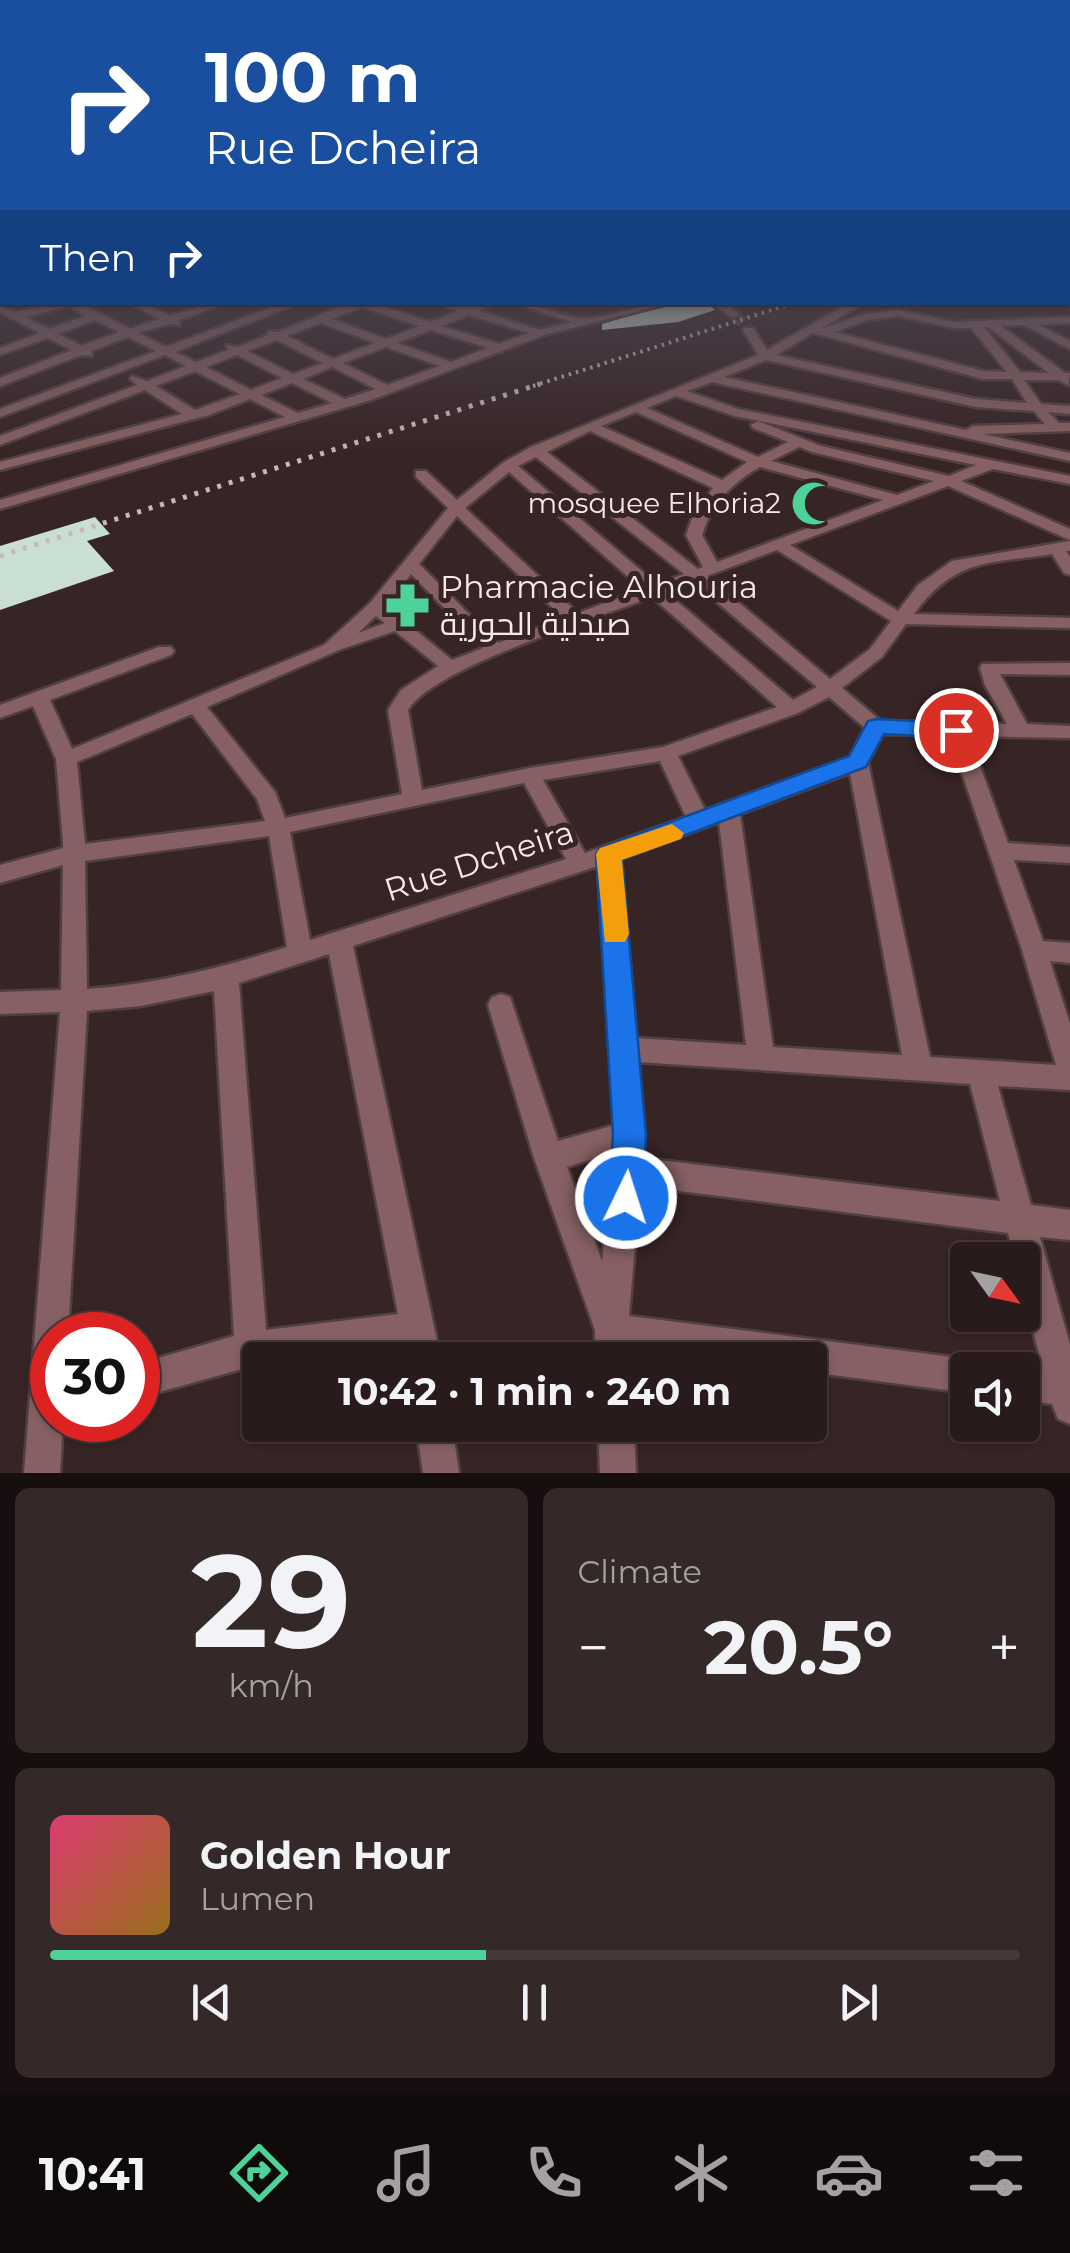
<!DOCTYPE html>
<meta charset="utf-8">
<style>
:root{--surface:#291b1c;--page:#352829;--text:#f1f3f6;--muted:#a5a1a3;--line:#45393b;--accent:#4dd39a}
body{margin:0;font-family:Montserrat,Cairo,sans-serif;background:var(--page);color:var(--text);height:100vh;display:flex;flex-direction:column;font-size:38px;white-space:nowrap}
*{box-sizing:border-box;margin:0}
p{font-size:32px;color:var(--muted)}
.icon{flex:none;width:55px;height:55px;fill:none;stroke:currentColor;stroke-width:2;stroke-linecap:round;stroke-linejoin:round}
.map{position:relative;height:1473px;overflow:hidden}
.drawer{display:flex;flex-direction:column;gap:15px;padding:15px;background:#170f0f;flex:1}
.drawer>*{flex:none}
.top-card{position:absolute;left:0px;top:0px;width:1070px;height:305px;box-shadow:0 2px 8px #0004,0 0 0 2px var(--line);background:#1a4fa0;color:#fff;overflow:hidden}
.needle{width:65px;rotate:123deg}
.tools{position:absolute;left:950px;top:1242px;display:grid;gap:20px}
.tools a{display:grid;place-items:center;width:90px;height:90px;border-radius:10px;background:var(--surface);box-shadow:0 2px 8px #0004,0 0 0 2px var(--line);font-size:50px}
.speed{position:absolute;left:30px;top:1312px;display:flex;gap:20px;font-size:50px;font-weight:700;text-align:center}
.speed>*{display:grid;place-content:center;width:130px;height:130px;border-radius:50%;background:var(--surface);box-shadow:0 2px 8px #0004,0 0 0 2px var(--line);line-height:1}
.speed .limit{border:15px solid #d22;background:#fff;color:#111}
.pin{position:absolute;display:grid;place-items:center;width:85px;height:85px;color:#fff;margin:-42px;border:5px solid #fff;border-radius:50%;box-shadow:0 2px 10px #0007}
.me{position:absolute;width:110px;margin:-55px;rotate:4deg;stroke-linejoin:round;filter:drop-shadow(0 0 8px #0008)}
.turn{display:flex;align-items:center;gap:35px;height:210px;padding:0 40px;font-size:45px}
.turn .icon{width:130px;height:130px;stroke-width:2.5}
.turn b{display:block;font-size:70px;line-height:85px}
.then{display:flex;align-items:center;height:95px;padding:0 40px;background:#0003;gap:20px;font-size:38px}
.big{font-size:75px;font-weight:700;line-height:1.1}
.drawer .widget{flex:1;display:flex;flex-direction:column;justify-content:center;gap:15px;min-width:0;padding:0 35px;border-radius:15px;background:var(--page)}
.drawer .dial{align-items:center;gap:0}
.dial b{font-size:130px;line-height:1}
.song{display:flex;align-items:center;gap:30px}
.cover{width:120px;height:120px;border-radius:15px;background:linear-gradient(135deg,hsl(340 70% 55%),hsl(40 70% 35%))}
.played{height:10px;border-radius:5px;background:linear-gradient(90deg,var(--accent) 45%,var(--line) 45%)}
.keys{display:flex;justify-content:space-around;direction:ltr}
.heat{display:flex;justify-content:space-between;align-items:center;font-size:55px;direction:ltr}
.drawer .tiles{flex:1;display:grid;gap:15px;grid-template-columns:1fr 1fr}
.widget:last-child{grid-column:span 2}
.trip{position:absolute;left:242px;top:1342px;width:585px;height:100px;border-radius:10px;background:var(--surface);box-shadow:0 2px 8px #0004,0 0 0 2px var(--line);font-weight:700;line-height:100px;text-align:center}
.tabs{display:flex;height:160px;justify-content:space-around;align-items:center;background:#100b0b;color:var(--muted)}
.tabs .icon{width:70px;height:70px}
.tabs .selected{color:var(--accent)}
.tabs b{font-size:45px;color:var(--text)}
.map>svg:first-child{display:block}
.building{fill:#c8dfd2}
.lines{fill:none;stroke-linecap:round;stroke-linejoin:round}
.minor-tunnel{stroke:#544243;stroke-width:11;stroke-dasharray:11 5;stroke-linecap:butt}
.minor-casing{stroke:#524041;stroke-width:5}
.minor{fill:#866062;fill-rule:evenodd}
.rail-far1{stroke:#c7b8b9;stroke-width:4;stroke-dasharray:2.5 5;stroke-linecap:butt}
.rail{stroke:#c7b8b9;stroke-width:5;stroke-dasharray:4 8;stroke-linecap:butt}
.route{fill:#1a73e8;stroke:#114b97;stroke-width:2.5}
.slow{fill:#f59e0b}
.labels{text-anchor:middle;stroke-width:10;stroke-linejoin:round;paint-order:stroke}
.far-poi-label{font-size:28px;fill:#f7e9ea;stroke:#372425;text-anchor:end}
.poi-label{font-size:32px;fill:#f7e9ea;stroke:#372425;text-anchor:start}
.street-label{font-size:32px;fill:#f7e9ea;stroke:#372425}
</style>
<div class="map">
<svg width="1070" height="1473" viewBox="0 0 1070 1473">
<rect width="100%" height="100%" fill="#372425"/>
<g class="building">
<path d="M678,302H707L715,310L678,322L602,330V324Z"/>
<path d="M95,517L110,534L87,541L114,571L0,610V546Z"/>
</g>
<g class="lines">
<path class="minor-tunnel" d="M735,315L749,330"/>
<defs>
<g id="minor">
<rect x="1068" y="262" width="2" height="6"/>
<path d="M0,263L2,264V270L0,269Z"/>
<rect x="1068" y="280" width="2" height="6"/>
<rect x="0" y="284" width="2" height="6"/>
<path d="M58,302H77L130,329L160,319L127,302H141L170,316L214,302H231L179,320L180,325L169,324L138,333L166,347L286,302H302L175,352L196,362L228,350L226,345L238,347L268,335V331L278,332L351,302H371L430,322L458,311L434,302C446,302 460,308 471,307C480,306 488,302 498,302L479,311L540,330L572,322L510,302C537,302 565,320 588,318C618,316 645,302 675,302L544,335L371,400L0,509V500L285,417L250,399L209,415L0,470V462L182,414L145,390L0,445V436L137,385L130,379L132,376L147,381L186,366L165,355L0,417V409L156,351L128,337L91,351L92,356L81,355L0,386V378L72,350L48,338L0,355V348L40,333L0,312V305L16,312ZM69,306L86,316L49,329L25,317ZM362,307L420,326L386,339L331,319ZM469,315L529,333L499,344L441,326ZM95,320L119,332L82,346L58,334ZM321,323L375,343L333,359L287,336ZM431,330L488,348L451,362L397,343ZM277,340L323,363L293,374L247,351ZM386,347L440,366L387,385L343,363ZM237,355L282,378L251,390L206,367ZM332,367L376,389L345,399L303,379ZM195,371L240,394L195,410L156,386ZM292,383L332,403L298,413L261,395Z"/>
<path d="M711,302H724L740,315L731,317Z"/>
<path d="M851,302H865L821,329L865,314L898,310L954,322L1070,317V323L1039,325L1070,341V349L1024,325L1001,326L1065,373H1070L1068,385L1059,380H1024L1041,404L1070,406V414L1048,412L1059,423H1070V431L983,434L1070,453V461L712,382L687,391L738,409L1070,476V484L993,469L961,481L1070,529V540L948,486L790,545L898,611L918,585L952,561L1070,541V551H1066L1070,557V575L1064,573L1052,554C988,564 955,558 914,614L1070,618V628L906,624L882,657L842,688L881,721L1007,724L985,685L980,668L982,664L1070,663V675L1000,674L1027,724L1070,726V738L969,736L1008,843L1070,847V863L1014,860L1043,941L1070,943V963L1050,961L1070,1024V1090L998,1086L1031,1205L1070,1210V1240L1040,1237L1070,1345V1424L1058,1419L1052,1404L1022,1400V1370H1012L1022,1366L1043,1369L1022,1289V1260H1015L1008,1233L640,1186L629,1316L968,1359L980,1364L982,1370H968V1393L810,1372V1360H715L628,1349L629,1360H595V1330L534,1158L488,1005L492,997L501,994L510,997L558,1141L615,1125L598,866L353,946L441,1360H407L405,1346L290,1360H260V1364L138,1398V1364L234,1336L214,991L141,1006L87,1011L68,1335H52V1420H63L60,1473H24L60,1012L0,1014V992L61,990L63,865L0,883V865L63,848V842L56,759L33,706L0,718V705L159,647H171L174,651L171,655L50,700L72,749L324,645L370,603L448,508L416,477V471H426L457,500L504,462L531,447L758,355L743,330L745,328H753L767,350ZM898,316L954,328H971L1007,372L983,371L835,332L867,320ZM984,327H988L1049,373L1020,372ZM813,333L983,379H1012L1027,403L976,399L776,355ZM766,360L976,407L1034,411L1045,424L973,426L966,430L724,377ZM676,396L735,416L976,465L949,476L821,446L758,421L751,425L753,428L788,442L758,457L647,408ZM636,412L747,462L722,480L601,426ZM590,431L713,488L692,518L686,535L703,567L698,569L547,452ZM799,447L812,452L934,481L897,495L771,461ZM536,457L684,574L657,584L518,466ZM760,467L883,500L717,562L702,535C712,503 732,483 760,467ZM509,472L642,589L578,613L465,508ZM457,516L563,618L498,643L419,564ZM777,550L891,621L870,649L830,679L707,576ZM411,574L483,648L452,660L386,606ZM693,582L817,687L793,700L666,592ZM652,597L777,707L663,747L530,768L422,790L408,710C434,667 598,618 652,597ZM376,616L385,623L358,633ZM395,631L438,666L401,690L388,710L402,794L285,818L275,792L207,707L339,650ZM829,697L865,728L850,757L705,810L678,756L798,713ZM192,714L257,799L265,821L85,844L77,762ZM883,734L949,735L1022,950L1056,1065L930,1057L868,762ZM660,761L686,817L585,853L543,780ZM850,773L902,1055L773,1047L740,814ZM524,783L566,859L310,940L290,832ZM719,822L746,1045L636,1038L621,859ZM269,836L287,947C220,968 157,984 87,989L85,861ZM329,954L398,1314L266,1330L239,983ZM638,1062L970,1084L1000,1201L642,1158L644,1134ZM614,1152L602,1261L567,1167Z"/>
<path d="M416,1425H452L459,1473H423Z"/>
<path d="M598,1425H634L636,1473H600Z"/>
</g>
</defs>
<use href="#minor" class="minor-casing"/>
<use href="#minor" class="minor"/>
<path class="rail-far1" d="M533,386L797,302"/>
<path class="rail" d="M0,556L540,384"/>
</g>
<linearGradient id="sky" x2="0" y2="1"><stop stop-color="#1e1414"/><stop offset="0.55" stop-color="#4d4551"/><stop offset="1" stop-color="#4d4551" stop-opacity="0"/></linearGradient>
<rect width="1070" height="458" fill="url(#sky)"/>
<path class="route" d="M876,719L956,723L968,730L956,738L884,734L866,767L622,859L646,1134L643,1198L638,1210L626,1215L614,1210L609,1198L613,1134L596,854L600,848L849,756L868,721Z"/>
<path class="slow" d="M672,824L684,833L681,839L622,860L629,934L625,942H605L596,854L600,848Z"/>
<defs>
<symbol id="mosque-bare" viewBox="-9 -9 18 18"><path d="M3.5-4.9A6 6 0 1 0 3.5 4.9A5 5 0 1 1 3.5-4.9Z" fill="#4dd39a" stroke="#372425" stroke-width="2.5" paint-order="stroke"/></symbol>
<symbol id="pharmacy-bare" viewBox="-9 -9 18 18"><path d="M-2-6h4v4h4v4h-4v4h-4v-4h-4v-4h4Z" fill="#4dd39a" stroke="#372425" stroke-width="2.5" paint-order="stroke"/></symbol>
</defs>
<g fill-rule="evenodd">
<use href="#mosque-bare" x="782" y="472" width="63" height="63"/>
<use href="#pharmacy-bare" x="376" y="574" width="63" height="63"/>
</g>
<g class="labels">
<g class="far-poi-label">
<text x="781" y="513">mosquee Elhoria2</text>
</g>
<g class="poi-label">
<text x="440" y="598">Pharmacie Alhouria<tspan x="440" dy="37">صيدلية الحورية</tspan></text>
</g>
<g class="street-label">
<text transform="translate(479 861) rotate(-18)" y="11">Rue Dcheira</text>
</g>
</g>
</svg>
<div class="tools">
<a><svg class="needle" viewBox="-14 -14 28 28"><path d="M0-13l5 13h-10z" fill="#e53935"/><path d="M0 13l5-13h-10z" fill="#a5a1a3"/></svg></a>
<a><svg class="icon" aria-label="sound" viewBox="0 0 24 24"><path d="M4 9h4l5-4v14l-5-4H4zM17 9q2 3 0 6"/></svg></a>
</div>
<div class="speed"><div class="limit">30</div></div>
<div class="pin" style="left:956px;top:730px;background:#d93025"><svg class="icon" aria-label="arrive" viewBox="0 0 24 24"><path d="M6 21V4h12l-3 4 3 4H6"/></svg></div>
<svg class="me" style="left:626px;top:1198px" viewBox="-20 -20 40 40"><circle r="17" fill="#1a73e8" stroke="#fff" stroke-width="3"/><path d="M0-11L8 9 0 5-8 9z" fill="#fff"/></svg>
<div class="trip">10:42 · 1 min · 240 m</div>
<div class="top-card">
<div class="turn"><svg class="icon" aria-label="right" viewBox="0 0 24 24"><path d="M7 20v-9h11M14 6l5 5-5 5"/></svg><div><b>100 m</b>Rue Dcheira</div></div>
<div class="then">Then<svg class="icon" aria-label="right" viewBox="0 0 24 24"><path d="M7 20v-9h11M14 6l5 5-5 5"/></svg></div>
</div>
</div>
<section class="drawer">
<div class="tiles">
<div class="widget dial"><b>29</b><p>km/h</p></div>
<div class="widget"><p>Climate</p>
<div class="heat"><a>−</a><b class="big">20.5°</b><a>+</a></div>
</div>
<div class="widget">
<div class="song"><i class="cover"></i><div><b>Golden Hour</b><p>Lumen</p></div></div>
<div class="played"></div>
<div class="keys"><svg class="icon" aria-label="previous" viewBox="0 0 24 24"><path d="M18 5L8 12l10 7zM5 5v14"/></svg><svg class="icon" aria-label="pause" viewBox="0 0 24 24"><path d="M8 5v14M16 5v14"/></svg><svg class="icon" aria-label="next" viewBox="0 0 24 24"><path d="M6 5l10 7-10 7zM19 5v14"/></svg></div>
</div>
</div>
</section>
<nav class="tabs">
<b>10:41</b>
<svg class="icon selected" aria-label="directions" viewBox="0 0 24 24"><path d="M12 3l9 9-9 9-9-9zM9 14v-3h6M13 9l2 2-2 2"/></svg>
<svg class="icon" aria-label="music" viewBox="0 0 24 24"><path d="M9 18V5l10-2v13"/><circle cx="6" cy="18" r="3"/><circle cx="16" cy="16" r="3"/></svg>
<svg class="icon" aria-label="phone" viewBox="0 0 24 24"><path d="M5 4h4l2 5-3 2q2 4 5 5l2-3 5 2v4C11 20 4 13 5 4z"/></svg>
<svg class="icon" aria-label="climate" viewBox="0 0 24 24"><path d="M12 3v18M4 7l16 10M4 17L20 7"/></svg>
<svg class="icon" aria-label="car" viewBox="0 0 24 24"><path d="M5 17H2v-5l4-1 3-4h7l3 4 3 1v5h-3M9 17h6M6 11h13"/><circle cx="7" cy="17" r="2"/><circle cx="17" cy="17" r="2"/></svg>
<svg class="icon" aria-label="filters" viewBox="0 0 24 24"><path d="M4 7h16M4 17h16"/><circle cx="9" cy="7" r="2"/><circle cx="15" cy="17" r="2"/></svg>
</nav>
